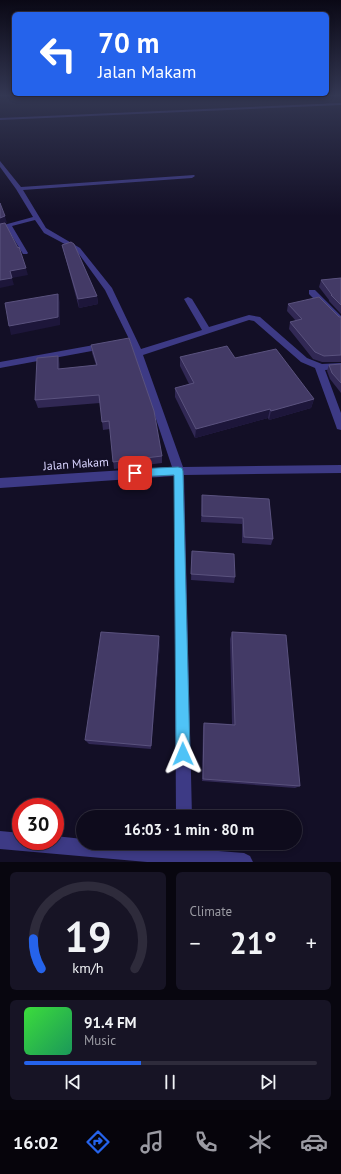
<!DOCTYPE html>
<meta charset="utf-8">
<style>
:root{--surface:#0e0b1c;--page:#171425;--text:#f1f3f6;--muted:#9b9ba3;--line:#2e2b3b;--accent:#2563eb}
body{margin:0;font-family:"PT Sans",sans-serif;background:var(--page);color:var(--text);height:100vh;display:flex;flex-direction:column;font-size:15px;white-space:nowrap}
*{box-sizing:border-box;margin:0}
p{font-size:13px;color:var(--muted)}
.icon{flex:none;width:22px;height:22px;fill:none;stroke:currentColor;stroke-width:2;stroke-linecap:round;stroke-linejoin:round}
.map{position:relative;height:862px;overflow:hidden}
.panel{display:flex;flex-direction:column;gap:10px;padding:10px;background:#08060f;flex:1}
.panel>*{flex:none}
.banner{position:absolute;left:12px;top:12px;width:317px;height:84px;border-radius:6px;box-shadow:0 2px 6px #0003,0 0 0 1px var(--line);background:#2563eb;color:#fff;overflow:hidden}
.speed{position:absolute;left:12px;top:798px;display:flex;gap:8px;font-size:20px;font-weight:700;text-align:center}
.speed>*{display:grid;place-content:center;width:52px;height:52px;border-radius:50%;background:var(--surface);box-shadow:0 2px 6px #0003,0 0 0 1px var(--line);line-height:1}
.speed .limit{border:6px solid #d22;background:#fff;color:#111}
.pin{position:absolute;display:grid;place-items:center;width:34px;height:34px;color:#fff;margin:-17px;border-radius:8px;box-shadow:0 2px 6px #0006}
.me{position:absolute;width:44px;margin:-22px;rotate:359deg;stroke-linejoin:round;filter:drop-shadow(0 0 3px #0008)}
.turn{display:flex;align-items:center;gap:14px;height:84px;padding:0 20px;font-size:18px}
.turn .icon{width:52px;height:52px;stroke-width:2.5}
.turn b{display:block;font-size:28px;line-height:34px}
.big{font-size:30px;font-weight:600;line-height:1.1}
.panel .widget{flex:1;display:flex;flex-direction:column;justify-content:center;gap:6px;min-width:0;padding:0 14px;border-radius:6px;background:var(--page)}
.panel .dial{align-items:center;gap:0}
.dial svg{height:104px;overflow:visible;fill:none;stroke:var(--line);stroke-width:7;stroke-linecap:round;text-anchor:middle}
.dial text{fill:var(--text);stroke:none}
.song{display:flex;align-items:center;gap:12px}
.cover{width:48px;height:48px;border-radius:6px;background:linear-gradient(135deg,hsl(120 70% 55%),hsl(150 70% 35%))}
.played{height:4px;border-radius:2px;background:linear-gradient(90deg,var(--accent) 40%,var(--line) 40%)}
.keys{display:flex;justify-content:space-around;direction:ltr}
.heat{display:flex;justify-content:space-between;align-items:center;font-size:22px;direction:ltr}
.panel .tiles{flex:1;display:grid;gap:10px;grid-template-columns:1fr 1fr}
.widget:last-child{grid-column:span 2}
.trip{position:absolute;left:76px;top:810px;width:226px;height:40px;border-radius:20px;background:var(--surface);box-shadow:0 2px 6px #0003,0 0 0 1px var(--line);font-weight:600;line-height:40px;text-align:center}
.menu{display:flex;height:64px;justify-content:space-around;align-items:center;background:#06040b;color:var(--muted)}
.menu .icon{width:28px;height:28px}
.menu .active{color:var(--accent)}
.menu b{font-size:18px;color:var(--text)}
.map>svg:first-child{display:block}
.lines{fill:none;stroke-linecap:round;stroke-linejoin:round}
.minor{fill:#3d3a85;fill-rule:evenodd}
.wall{fill:#312854}
.shaded-wall{fill:#1d163a}
.building{fill:#433a66;stroke:#5a527e}
.route{fill:#4fc3f7;stroke:#337fa1}
.labels{text-anchor:middle;stroke-width:4;stroke-linejoin:round;paint-order:stroke}
.street-label{font-size:12px;fill:#d9d4ff;stroke:#130f26}
</style>
<div class="map">
<svg width="341" height="862" viewBox="0 0 341 862">
<rect width="100%" height="100%" fill="#130f26"/>
<g class="lines">
<g class="minor">
<path d="M341,103V105L0,120V118Z"/>
<path d="M0,161L21,187L194,175L195,176L192,178L23,190L46,228L80,248L112,288L141,349L202,330L184,299L188,297L192,299L209,327L249,315L260,317L307,358L322,364L341,363V369L325,370L341,413V430L337,429L336,426L315,368L301,362L254,321L249,320L143,355L183,467L341,465V473L184,475L192,817H176L174,476L0,488V478L172,467L130,341L105,290L76,250L44,233L35,220L12,226L28,253L27,254H23L7,228L0,230V226L33,217L16,189L0,167Z"/>
<path d="M309,290H315L341,316V323H338L309,294Z"/>
<path d="M105,343L108,344L109,346L108,348L0,368V362Z"/>
<path d="M0,831L21,833V841H55V836L83,839V843H130L175,847V843H193V849L244,853L250,856L253,862H147L0,849Z"/>
</g>
</g>
<g class="wall">
<path d="M62,245L97,296L98,304L79,308L64,252Z"/>
<path d="M341,278V314L329,301V300L319,287L321,280Z"/>
<path d="M288,304L341,317V362H322L313,359L289,329L290,322L296,321L287,311Z"/>
<path d="M91,345L162,456V463L114,469L110,429L103,430L100,403L38,408L35,400L60,364V369L96,365L92,353Z"/>
<path d="M180,357L235,358L314,399L311,408L269,420L268,418L195,438L175,397V388L189,384L180,366Z"/>
<path d="M341,364V393L330,379L327,371L329,365Z"/>
<path d="M202,495L269,499L273,539L271,545L242,543V524L201,522Z"/>
<path d="M192,551L235,577L234,583L191,580Z"/>
<path d="M232,632L300,786L295,788L202,781L203,727L204,723L232,724L230,639Z"/>
<path d="M160,643L151,749L89,744L85,740Z"/>
</g>
<g class="shaded-wall">
<path d="M5,216L7,223L0,225V218Z"/>
<path d="M26,268L28,275L12,278L10,271Z"/>
<path d="M12,278L14,285L0,288V280Z"/>
<path d="M58,294L60,302V325L11,335L9,326Z"/>
<path d="M97,296L98,304L79,308L78,299Z"/>
<path d="M58,356L60,364V377L58,369Z"/>
<path d="M314,399L311,408L269,420L271,411Z"/>
<path d="M270,409L268,418L195,438L196,429Z"/>
<path d="M159,636L160,643L151,749V746Z"/>
</g>
<g class="building">
<path d="M0,203L5,216L0,218Z"/>
<path d="M5,223L18,248L19,247L26,268L10,271L12,278L0,280V224Z"/>
<path d="M71,242L74,244L97,296L78,299L62,245Z"/>
<path d="M341,278V305L331,295H332L321,280Z"/>
<path d="M58,294V317L9,326L5,303Z"/>
<path d="M319,297L339,317H341V355L324,356L315,352L290,322L302,319L288,304Z"/>
<path d="M129,338L154,411L162,456L113,462L109,421L102,422L99,395L35,400L37,358L58,356V369L97,365L91,345Z"/>
<path d="M227,346L235,358L276,349L314,399L271,411L270,409L196,429L175,388L194,383L180,357Z"/>
<path d="M341,364V383L332,373L329,365Z"/>
<path d="M202,495L269,499L273,539L244,537L243,518L202,516Z"/>
<path d="M192,551L234,554L235,577L191,574Z"/>
<path d="M101,632L159,636L151,746L85,740Z"/>
<path d="M232,632L286,635L300,786L203,779L204,723L235,725Z"/>
</g>
<linearGradient id="sky" x2="0" y2="1"><stop stop-color="#0a0815"/><stop offset="0.44" stop-color="#333752"/><stop offset="1" stop-color="#333752" stop-opacity="0"/></linearGradient>
<rect width="341" height="216" fill="url(#sky)"/>
<path class="route" d="M178,467L182,468L183,471L190,754L188,759L183,761L178,759L176,754L174,475L135,477L132,476L130,473L132,471L135,469Z"/>
<g class="labels">
<g class="street-label">
<text transform="translate(76 464) rotate(-4)" y="4">Jalan Makam</text>
</g>
</g>
</svg>
<div class="speed"><div class="limit">30</div></div>
<div class="pin" style="left:135px;top:473px;background:#d93025"><svg class="icon" aria-label="arrive" viewBox="0 0 24 24"><path d="M6 21V4h12l-3 4 3 4H6"/></svg></div>
<svg class="me" style="left:183px;top:754px" viewBox="-20 -20 40 40"><path d="M0-17L14 15 0 8-14 15z" fill="#4fc3f7" stroke="#fff" stroke-width="4"/></svg>
<div class="trip">16:03 · 1 min · 80 m</div>
<div class="banner">
<div class="turn"><svg class="icon" aria-label="left" viewBox="0 0 24 24"><path d="M17 20v-9H6M10 6l-5 5 5 5"/></svg><div><b>70 m</b>Jalan Makam</div></div>
</div>
</div>
<section class="panel">
<div class="tiles">
<div class="widget dial"><svg viewBox="0 0 100 80">
<path d="M14 69A42 42 0 1 1 86 69"/>
<path d="M14 69A42 42 0 0 1 8 46" stroke="#2563eb"/>
<text x="50" y="56" font-size="32" font-weight="700">19</text>
<text x="50" y="72" font-size="11">km/h</text>
</svg></div>
<div class="widget"><p>Climate</p>
<div class="heat"><a>−</a><b class="big">21°</b><a>+</a></div>
</div>
<div class="widget">
<div class="song"><i class="cover"></i><div><b>91.4 FM</b><p>Music</p></div></div>
<div class="played"></div>
<div class="keys"><svg class="icon" aria-label="previous" viewBox="0 0 24 24"><path d="M18 5L8 12l10 7zM5 5v14"/></svg><svg class="icon" aria-label="pause" viewBox="0 0 24 24"><path d="M8 5v14M16 5v14"/></svg><svg class="icon" aria-label="next" viewBox="0 0 24 24"><path d="M6 5l10 7-10 7zM19 5v14"/></svg></div>
</div>
</div>
</section>
<nav class="menu">
<b>16:02</b>
<svg class="icon active" aria-label="directions" viewBox="0 0 24 24"><path d="M12 3l9 9-9 9-9-9zM9 14v-3h6M13 9l2 2-2 2"/></svg>
<svg class="icon" aria-label="music" viewBox="0 0 24 24"><path d="M9 18V5l10-2v13"/><circle cx="6" cy="18" r="3"/><circle cx="16" cy="16" r="3"/></svg>
<svg class="icon" aria-label="phone" viewBox="0 0 24 24"><path d="M5 4h4l2 5-3 2q2 4 5 5l2-3 5 2v4C11 20 4 13 5 4z"/></svg>
<svg class="icon" aria-label="climate" viewBox="0 0 24 24"><path d="M12 3v18M4 7l16 10M4 17L20 7"/></svg>
<svg class="icon" aria-label="car" viewBox="0 0 24 24"><path d="M5 17H2v-5l4-1 3-4h7l3 4 3 1v5h-3M9 17h6M6 11h13"/><circle cx="7" cy="17" r="2"/><circle cx="17" cy="17" r="2"/></svg>
</nav>
